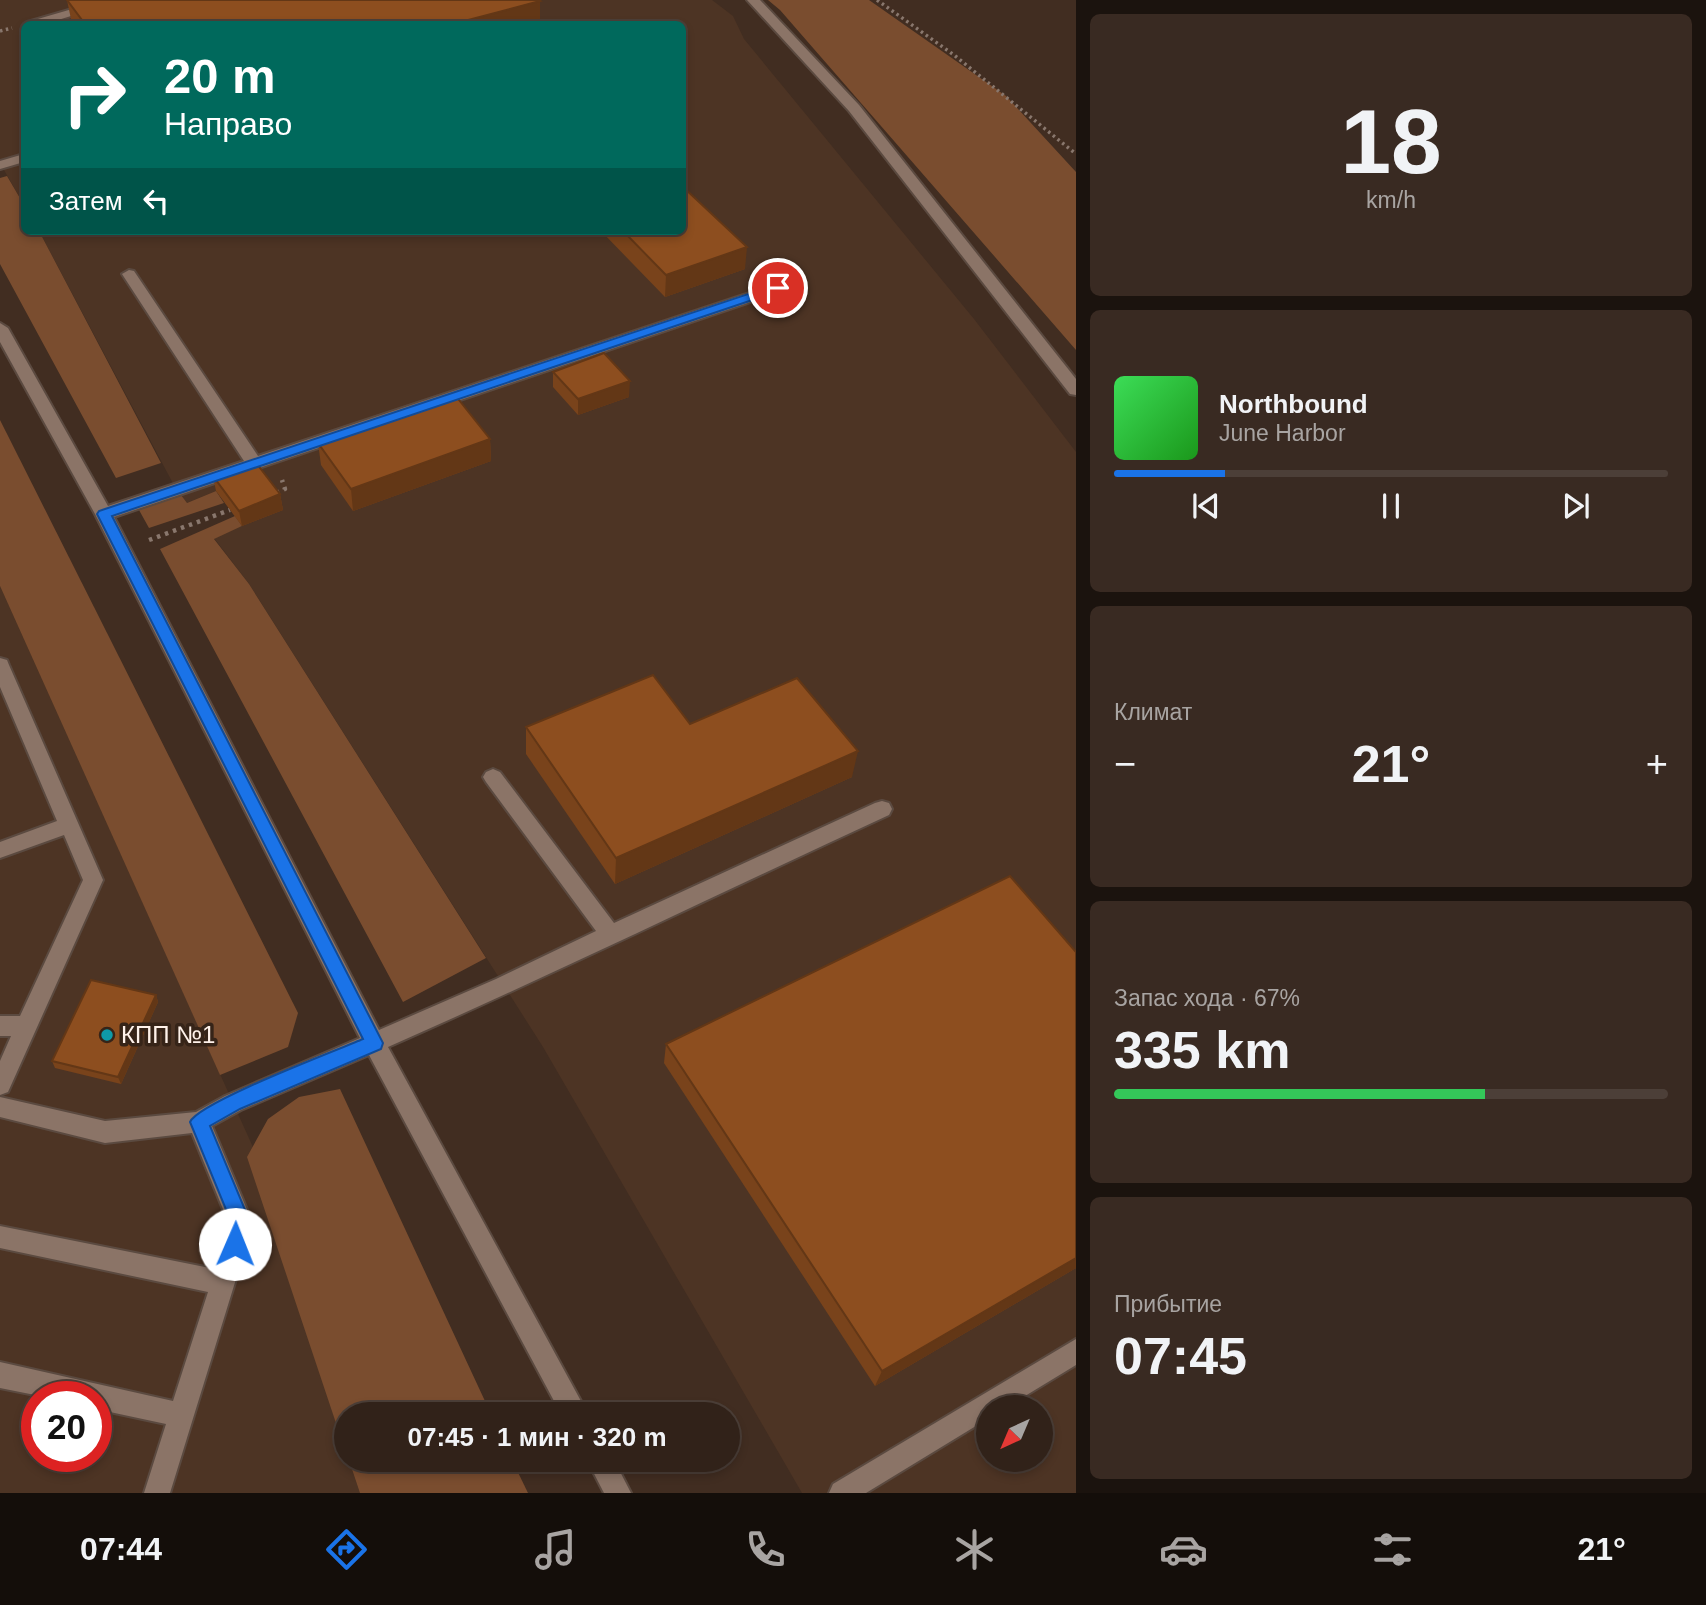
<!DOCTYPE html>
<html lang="ru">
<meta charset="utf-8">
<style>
:root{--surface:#312219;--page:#392a22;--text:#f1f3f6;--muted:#a8a4a2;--line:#4c3f38;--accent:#1a73e8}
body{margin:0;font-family:Helvetica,sans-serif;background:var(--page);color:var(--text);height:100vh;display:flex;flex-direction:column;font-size:26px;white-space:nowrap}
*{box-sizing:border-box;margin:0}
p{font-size:23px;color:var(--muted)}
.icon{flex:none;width:38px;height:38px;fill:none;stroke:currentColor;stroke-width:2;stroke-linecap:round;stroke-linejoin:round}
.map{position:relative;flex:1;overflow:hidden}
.side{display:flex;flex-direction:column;gap:14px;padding:14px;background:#1b130e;width:630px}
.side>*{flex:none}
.guide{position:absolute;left:21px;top:21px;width:665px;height:214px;border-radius:10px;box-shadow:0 4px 10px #0003,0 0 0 2px var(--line);background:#00695c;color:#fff;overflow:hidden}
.needle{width:46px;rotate:224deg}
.controls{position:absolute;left:976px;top:1395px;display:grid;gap:14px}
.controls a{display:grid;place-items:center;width:77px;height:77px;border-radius:50%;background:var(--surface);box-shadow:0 4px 10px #0003,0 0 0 2px var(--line);font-size:35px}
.speed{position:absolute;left:21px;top:1381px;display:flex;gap:14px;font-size:35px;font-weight:700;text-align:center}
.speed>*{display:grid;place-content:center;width:91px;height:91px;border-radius:50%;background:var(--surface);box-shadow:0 4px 10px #0003,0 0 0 2px var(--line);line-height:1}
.speed .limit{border:10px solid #d22;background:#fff;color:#111}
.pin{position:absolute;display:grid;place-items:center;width:60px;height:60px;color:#fff;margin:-30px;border:4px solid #fff;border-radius:50%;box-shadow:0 2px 7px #0007}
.me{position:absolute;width:77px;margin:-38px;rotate:1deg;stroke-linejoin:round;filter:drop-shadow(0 0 5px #0008)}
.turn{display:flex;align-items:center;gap:24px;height:147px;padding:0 28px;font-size:32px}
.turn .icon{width:91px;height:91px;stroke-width:2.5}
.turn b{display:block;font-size:49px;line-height:60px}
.then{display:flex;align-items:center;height:66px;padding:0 28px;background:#0003;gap:14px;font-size:26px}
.big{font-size:52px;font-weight:700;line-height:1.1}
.side .card{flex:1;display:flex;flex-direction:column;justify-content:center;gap:10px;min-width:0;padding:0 24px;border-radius:10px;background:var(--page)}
.side .dial{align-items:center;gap:0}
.dial b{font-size:91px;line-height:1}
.song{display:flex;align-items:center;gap:21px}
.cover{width:84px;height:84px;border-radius:10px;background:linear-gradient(135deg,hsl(130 70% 55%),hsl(120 70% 35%))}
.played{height:7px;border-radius:4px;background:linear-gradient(90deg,var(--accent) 20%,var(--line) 20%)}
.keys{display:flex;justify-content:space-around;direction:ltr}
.heat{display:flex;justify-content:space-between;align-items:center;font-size:38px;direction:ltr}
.charge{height:10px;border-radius:5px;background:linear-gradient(90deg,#34c759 67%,var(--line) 0)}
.trip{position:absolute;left:334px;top:1402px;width:406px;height:70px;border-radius:35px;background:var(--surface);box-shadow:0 4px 10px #0003,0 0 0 2px var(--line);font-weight:700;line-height:70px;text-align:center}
.menu{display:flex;height:112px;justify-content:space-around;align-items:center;background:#140e0a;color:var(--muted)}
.menu .icon{width:49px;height:49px}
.menu .selected{color:var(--accent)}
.menu b{font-size:32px;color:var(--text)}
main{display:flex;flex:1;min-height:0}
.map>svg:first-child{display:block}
.built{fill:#4d3424;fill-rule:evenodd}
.green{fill:#7a4d2f}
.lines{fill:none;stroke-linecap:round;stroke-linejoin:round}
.service-casing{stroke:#5b4a40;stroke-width:4}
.path-far1{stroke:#89776d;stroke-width:3.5;stroke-dasharray:2.5 3.5;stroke-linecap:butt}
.path{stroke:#89776d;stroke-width:4.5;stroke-dasharray:3.5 5;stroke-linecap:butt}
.service{fill:#8b7467;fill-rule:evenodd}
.wall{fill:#79431b}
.shaded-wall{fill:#633716}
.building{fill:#8d4e1f;stroke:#633716;stroke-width:2}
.route{fill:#1a73e8;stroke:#114b97;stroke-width:2}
.culture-dot{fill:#0f9aa8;stroke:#362418;stroke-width:2.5}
.labels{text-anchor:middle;stroke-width:7;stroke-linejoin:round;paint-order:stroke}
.poi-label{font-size:24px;fill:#fff2ea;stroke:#362418;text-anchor:start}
</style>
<main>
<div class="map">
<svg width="1076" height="1493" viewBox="0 0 1076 1493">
<rect width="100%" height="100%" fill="#412d21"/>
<g class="built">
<path d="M0,0H712L733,16L744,39L974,319L1076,452V1493H802L543,1047L249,584L214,538L242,526L216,491L187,503L176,489L39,231H682V24H24V205L0,163ZM989,1407H1041V1460H989Z"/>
<path d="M0,586L252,1145L349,1414H346V1460H366L378,1493H0ZM37,1396H96V1456H37Z"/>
</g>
<g class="green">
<path d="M768,0H869L1006,96L1076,172V350L780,10Z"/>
<path d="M7,176L24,205V231H39L161,463L116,478L0,264V178Z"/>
<path d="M0,420L298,1013L288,1047L220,1075L0,586Z"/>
<path d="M216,491L224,503L149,528L139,510L181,495L187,503Z"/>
<path d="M235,516L242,526L214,539L249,584L486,958L403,1002L160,549Z"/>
<path d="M340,1089L491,1414H346V1453L247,1157L268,1119L299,1097Z"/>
<path d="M349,1460H512L528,1493H360Z"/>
</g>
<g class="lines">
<defs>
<g id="service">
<path d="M103,0H123L45,24H33L31,21Z"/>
<path d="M747,0H760L859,105L1076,379V395L1070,394L849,111Z"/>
<path d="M24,154V162L0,169V161Z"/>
<path d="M129,270L134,271L258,456L773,285L778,283L786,288L783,291L114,517L379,1030L496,979L596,931L486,782L483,777L486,772L493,769L500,772L614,923L875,803L882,801L889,803L892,809L889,815C722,892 556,973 388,1047L588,1414H561L369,1055L241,1110L212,1126L253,1224L170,1493H144L166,1424L96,1409V1396H40L0,1388V1362L173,1401L208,1292L0,1248V1226L215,1269L229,1224L192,1133L105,1143L0,1117V1097L105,1121L196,1112L225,1096L360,1038L95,514L0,342V323L8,328L108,506L244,461L122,274Z"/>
<path d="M0,658L7,660L9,665L103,880L8,1092L0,1095V1061L11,1036H0V1016H20L83,880L64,835L0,858V842L57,821L0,687Z"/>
<path d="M1076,1339V1365L1007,1407H989V1418L866,1493H829L833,1484Z"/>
<path d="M587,1460H614L631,1493H604Z"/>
</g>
</defs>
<use href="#service" class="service-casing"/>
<g class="path-far1">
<path d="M877,0L954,55L1076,154"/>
<path d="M0,31L12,28"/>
</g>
<g class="path">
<path d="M276,493L285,489L282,480"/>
<path d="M149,540L230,510"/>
</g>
<use href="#service" class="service"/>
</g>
<g class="wall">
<path d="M67,0L540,24H72Z"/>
<path d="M601,231H682L745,269L665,297Z"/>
<path d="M553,372L629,397L578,415L553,387Z"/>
<path d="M490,439L491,461L353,511L321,465L318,443Z"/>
<path d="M213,476L280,494L283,510L242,526L216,491Z"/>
<path d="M690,724L852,777L615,884L526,754V727Z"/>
<path d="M156,995L158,1002L121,1084L55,1068L52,1061Z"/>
<path d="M666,1044L1076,1268L875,1386L664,1063Z"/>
</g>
<g class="shaded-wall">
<path d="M540,1V24H453Z"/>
<path d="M747,247L745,269L665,297L666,275Z"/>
<path d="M630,381L629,397L578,415V399Z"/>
<path d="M490,439L491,461L353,511L351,489Z"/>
<path d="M280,494L283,510L242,526L239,511Z"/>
<path d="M858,751L852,777L615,884L616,858Z"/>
<path d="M156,995L158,1002L121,1084L118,1077Z"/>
<path d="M1076,1258V1268L875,1386L882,1371Z"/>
</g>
<g class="building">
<path d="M67,0H538L540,1L453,24H85Z"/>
<path d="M682,186L747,247L666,275L623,231H682Z"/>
<path d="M604,353L630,381L578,399L553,372Z"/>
<path d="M455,395L490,439L351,489L318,443Z"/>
<path d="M254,460L280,494L239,511L213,476Z"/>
<path d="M653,675L690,724L797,678L858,751L616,858L526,727Z"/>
<path d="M1010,876L1076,952V1258L882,1371L666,1044Z"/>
<path d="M91,980L156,995L118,1077L52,1061Z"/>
</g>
<path class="route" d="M778,284L782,285V290L112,516L383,1043L381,1049L240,1109L210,1126L251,1224L242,1250L235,1253L228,1250L225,1244L232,1224L190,1122C199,1102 335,1051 363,1039L97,514L99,511Z"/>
<circle class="culture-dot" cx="107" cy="1035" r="7"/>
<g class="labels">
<g class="poi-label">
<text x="121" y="1043">КПП №1</text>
</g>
</g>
</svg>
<div class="controls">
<a><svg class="needle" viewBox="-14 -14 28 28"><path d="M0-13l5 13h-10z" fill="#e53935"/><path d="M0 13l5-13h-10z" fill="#a8a4a2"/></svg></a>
</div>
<div class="speed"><div class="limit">20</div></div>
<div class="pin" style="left:778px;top:288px;background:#d93025"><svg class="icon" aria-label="arrive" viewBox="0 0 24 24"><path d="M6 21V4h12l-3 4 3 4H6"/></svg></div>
<svg class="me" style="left:235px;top:1244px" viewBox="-20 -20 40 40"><circle r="19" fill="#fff"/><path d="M0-13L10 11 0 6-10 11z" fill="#1a73e8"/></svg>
<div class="trip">07:45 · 1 мин · 320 m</div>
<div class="guide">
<div class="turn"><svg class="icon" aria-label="right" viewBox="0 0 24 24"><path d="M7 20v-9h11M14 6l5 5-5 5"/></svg><div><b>20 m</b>Направо</div></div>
<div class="then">Затем<svg class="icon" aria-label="left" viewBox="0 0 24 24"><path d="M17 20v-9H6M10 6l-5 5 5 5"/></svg></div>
</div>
</div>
<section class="side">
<div class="card dial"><b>18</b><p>km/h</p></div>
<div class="card">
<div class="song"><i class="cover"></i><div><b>Northbound</b><p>June Harbor</p></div></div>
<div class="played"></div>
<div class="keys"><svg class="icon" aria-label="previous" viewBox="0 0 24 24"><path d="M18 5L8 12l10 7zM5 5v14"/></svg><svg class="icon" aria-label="pause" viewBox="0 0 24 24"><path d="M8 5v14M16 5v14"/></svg><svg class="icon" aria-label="next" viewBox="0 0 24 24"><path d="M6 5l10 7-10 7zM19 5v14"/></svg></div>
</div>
<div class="card"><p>Климат</p>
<div class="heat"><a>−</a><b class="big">21°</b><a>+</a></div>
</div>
<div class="card"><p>Запас хода · 67%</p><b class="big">335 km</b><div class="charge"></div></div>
<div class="card"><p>Прибытие</p><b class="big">07:45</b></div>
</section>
</main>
<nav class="menu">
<b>07:44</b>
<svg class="icon selected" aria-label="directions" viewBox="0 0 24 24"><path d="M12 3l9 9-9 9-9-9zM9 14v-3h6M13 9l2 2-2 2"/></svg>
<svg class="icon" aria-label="music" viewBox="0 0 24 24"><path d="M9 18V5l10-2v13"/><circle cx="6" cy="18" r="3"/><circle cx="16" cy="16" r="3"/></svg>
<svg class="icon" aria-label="phone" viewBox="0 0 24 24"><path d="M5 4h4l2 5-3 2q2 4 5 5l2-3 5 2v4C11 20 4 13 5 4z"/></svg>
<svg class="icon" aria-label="climate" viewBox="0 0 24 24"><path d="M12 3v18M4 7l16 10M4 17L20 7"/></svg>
<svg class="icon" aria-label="car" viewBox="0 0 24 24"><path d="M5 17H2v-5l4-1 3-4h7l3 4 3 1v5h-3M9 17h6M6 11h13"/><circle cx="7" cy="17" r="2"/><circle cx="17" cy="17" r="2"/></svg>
<svg class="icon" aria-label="filters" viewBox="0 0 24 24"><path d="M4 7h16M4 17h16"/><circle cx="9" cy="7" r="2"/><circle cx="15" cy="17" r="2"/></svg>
<b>21°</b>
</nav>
